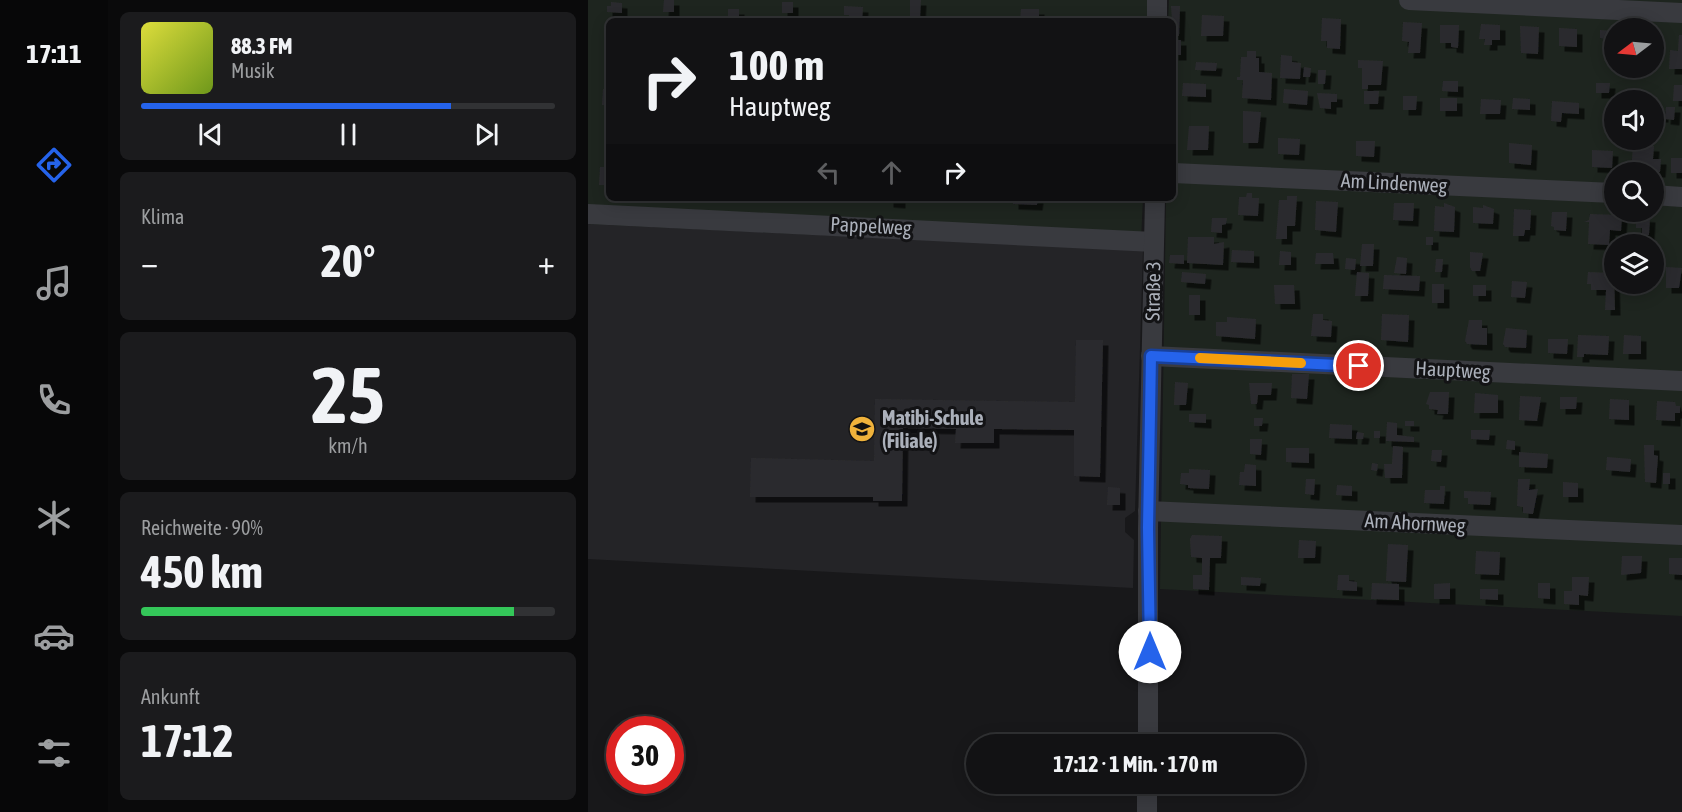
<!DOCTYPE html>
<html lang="de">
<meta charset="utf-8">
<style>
:root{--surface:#121214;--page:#1b1b1d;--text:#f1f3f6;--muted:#9c9ea0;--line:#313234;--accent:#2563eb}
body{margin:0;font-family:"Asap Condensed",sans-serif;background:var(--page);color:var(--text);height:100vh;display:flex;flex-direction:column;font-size:22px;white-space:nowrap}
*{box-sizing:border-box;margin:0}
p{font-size:20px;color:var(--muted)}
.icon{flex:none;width:33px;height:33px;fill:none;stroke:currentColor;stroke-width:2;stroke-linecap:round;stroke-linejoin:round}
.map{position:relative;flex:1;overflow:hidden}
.side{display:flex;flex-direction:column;gap:12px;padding:12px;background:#0a0a0b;width:480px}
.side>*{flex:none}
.top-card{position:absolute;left:18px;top:18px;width:570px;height:183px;border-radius:9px;box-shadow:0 3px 15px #0003,0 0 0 2px var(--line);background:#121214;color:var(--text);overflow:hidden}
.needle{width:39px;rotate:254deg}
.controls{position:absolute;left:1016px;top:18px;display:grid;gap:12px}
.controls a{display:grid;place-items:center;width:60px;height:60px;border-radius:50%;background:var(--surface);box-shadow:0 3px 15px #0003,0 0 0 2px var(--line);font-size:30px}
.speed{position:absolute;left:18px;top:716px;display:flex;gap:12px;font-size:30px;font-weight:700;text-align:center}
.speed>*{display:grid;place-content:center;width:78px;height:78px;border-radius:50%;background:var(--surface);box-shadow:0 3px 15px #0003,0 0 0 2px var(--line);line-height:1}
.speed .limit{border:9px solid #d22;background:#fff;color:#111}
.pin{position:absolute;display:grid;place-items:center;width:51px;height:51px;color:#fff;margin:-26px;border:3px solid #fff;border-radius:50%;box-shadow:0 2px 6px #0007}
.me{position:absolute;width:66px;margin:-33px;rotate:0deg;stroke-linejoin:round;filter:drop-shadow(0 0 4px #0008)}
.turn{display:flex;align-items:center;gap:21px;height:126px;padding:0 24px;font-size:27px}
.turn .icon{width:78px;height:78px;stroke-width:2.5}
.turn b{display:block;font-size:42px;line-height:51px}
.lanes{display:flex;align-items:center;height:57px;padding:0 24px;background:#0003;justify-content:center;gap:30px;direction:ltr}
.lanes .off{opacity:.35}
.big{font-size:45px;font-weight:700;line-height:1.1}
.side .tile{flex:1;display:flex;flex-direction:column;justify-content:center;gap:9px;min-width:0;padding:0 21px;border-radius:9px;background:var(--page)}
.side .dial{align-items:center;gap:0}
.dial b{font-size:78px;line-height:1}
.song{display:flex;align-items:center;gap:18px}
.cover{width:72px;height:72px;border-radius:9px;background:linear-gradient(135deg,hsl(60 70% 55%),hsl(80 70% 35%))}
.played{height:6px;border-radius:3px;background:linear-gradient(90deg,var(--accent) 75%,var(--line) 75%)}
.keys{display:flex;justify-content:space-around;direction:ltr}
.heat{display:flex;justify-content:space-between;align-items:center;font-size:33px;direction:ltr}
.charge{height:9px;border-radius:4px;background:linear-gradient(90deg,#34c759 90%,var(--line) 0)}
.trip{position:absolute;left:378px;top:734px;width:339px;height:60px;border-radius:30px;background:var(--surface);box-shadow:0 3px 15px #0003,0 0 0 2px var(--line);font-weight:700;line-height:60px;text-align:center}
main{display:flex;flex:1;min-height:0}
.dock{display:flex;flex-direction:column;width:108px;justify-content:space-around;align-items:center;background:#070708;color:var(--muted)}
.dock .icon{width:42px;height:42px}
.dock .selected{color:var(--accent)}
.dock b{font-size:27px;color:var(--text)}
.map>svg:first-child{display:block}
.built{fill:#242427}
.green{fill:#1e251f;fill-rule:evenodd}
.building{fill:#2b2b2e;filter:url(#shadow)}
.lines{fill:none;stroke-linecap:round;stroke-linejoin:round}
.minor{stroke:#393a3f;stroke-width:20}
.route-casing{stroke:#184099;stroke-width:15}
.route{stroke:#2563eb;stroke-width:10}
.slow{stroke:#f59e0b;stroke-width:10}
.labels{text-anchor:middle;stroke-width:6;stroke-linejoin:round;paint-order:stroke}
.street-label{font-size:20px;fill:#abb0ba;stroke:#131315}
.poi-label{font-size:20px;font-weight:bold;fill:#abb0ba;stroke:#131315;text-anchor:start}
</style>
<main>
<nav class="dock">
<b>17:11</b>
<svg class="icon selected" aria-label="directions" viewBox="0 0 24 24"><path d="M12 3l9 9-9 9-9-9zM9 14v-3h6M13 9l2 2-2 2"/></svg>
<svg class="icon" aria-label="music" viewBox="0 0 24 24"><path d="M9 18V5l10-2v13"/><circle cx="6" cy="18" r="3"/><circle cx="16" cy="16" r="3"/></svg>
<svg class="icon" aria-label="phone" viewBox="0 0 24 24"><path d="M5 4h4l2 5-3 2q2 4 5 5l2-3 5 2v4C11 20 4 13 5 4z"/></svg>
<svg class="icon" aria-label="climate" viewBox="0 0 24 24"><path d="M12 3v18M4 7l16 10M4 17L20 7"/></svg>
<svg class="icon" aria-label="car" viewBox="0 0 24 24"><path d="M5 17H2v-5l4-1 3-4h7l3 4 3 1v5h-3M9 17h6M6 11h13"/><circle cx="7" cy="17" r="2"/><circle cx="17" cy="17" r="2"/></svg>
<svg class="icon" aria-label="filters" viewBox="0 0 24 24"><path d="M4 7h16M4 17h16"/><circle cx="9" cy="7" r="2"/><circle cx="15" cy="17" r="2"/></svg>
</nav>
<section class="side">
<div class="tile">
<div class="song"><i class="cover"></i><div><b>88.3 FM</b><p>Musik</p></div></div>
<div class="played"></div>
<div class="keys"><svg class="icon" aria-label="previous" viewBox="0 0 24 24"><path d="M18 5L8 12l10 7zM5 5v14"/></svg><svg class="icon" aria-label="pause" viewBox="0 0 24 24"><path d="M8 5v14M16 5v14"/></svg><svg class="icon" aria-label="next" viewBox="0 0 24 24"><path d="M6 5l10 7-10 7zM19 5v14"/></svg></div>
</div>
<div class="tile"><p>Klima</p>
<div class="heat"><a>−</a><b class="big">20°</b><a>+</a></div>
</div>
<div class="tile dial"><b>25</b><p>km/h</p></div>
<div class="tile"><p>Reichweite · 90%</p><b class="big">450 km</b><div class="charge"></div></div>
<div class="tile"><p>Ankunft</p><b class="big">17:12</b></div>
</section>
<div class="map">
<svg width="1094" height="812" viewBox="0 0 1094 812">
<defs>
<filter id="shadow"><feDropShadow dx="5.5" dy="5.5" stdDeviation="0" flood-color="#0009"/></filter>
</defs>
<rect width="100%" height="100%" fill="#18181a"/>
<path class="built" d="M0,224L555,250L547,511L537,518V532L546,540L545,588L0,559Z"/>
<g class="green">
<path d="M0,0H560L559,21H21V198H555L553,241L555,250L0,224Z"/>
<path d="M581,0H1094V616L572,589L578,198H585V21H580ZM1026,28H1065V68H1026ZM1026,100H1065V140H1026ZM1026,172H1065V212H1026ZM1026,244H1065V284H1026Z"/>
</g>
<g class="building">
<path d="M76,0H86V12H75Z"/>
<path d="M322,0H333L332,17H322Z"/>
<path d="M23,2L34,3V13L19,12V6H23Z"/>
<rect x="194" y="2" width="11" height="11"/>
<path d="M256,6L275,7L274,21H261V15H256Z"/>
<path d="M583,6H592L591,36L585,35Z"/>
<rect x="140" y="9" width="11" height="11"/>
<path d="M433,9H451V21H432Z"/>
<path d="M614,15L636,16L635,36H613Z"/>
<rect x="377" y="18" width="13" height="3"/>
<path d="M734,18L753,19L752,49L739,48V41H733Z"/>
<path d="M815,22L834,23L832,53H820L821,42L814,41Z"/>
<path d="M893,24L912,25V40H904V45H896L897,39H891Z"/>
<path d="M852,25H871L870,48L863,47V43H852Z"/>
<path d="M932,26L951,27L950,54L933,53Z"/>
<path d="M971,28L989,29V47L971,46Z"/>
<path d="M1012,30L1026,31V49H1018V39L1012,38Z"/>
<path d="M1091,35H1094V69H1081L1082,50L1090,51Z"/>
<rect x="585" y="40" width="8" height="15"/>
<path d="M659,51H668V58H671V72L684,73L683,100L654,98L655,80H649V77H652L653,57H659Z"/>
<path d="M693,55L704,56V62L713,63L712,79L692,78Z"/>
<path d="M770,60L795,61L793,85H780V89H774V68H770Z"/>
<path d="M608,62L629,63L628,71L607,70Z"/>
<path d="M716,67L723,68L722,77H715Z"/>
<path d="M730,70H738L737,84H730Z"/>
<path d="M855,81H870V92L854,91Z"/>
<path d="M595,83L618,84V97L594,96Z"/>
<path d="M1008,83H1022L1021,93H1008Z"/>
<path d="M1086,85H1094V101H1085Z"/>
<path d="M15,89L21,90V105H14Z"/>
<path d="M696,89L720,91L719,105L695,103Z"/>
<path d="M776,91H791L790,104H776Z"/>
<path d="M729,93L749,94V102H743V109L732,108Z"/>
<path d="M815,96H829L828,110H815Z"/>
<rect x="852" y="98" width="17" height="13"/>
<path d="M925,98L942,99V110L924,109Z"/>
<path d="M893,99L913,100L912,114H892Z"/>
<path d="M964,101L991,103V114L974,113L973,122L963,121Z"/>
<path d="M1070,106H1075V117H1069Z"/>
<path d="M1078,107H1087L1086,120L1077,119Z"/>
<path d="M655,111L673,112L670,143H655Z"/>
<path d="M601,126H621L620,150H599Z"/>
<rect x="16" y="132" width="5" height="15"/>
<path d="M690,138L712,139L711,155L690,154Z"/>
<path d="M768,141H787L786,157L768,156Z"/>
<path d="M921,143L944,145L943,165L921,163Z"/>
<path d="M1045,145L1066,146L1065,159H1073L1072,172H1043Z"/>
<path d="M1004,150L1025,151L1024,168L1004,167Z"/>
<rect x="1083" y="158" width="11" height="15"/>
<path d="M12,167H21V185H11Z"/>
<path d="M659,193H664V198H671L670,216L650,215L651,197H658Z"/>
<path d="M699,196H709L707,226H699V239H688L691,200H699Z"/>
<path d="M300,198H312V203L300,202Z"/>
<path d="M425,198H450L449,205L425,204Z"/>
<path d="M728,201L750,202L748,232L727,230Z"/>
<path d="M806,203H826L825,221L805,220Z"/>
<path d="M856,203L867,207L866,232L846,231L847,206L856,207Z"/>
<path d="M895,205L906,209L905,224L885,223V207L895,208Z"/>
<path d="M926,209L943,210L942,230H937L936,236H925Z"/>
<path d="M964,212H979L978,231L966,230V227L963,226Z"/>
<path d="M1002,214L1034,215L1033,231L1022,230L1021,245L1000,244L1001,222H996L1001,220Z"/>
<path d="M1048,216L1062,217L1061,235H1054V228H1048Z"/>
<path d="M624,218H639L638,224L634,225V233L623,232Z"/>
<path d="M600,237H626V244L636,242L635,265L599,263Z"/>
<rect x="838" y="237" width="7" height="8"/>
<path d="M774,244H786L785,266H772Z"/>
<path d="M644,250L666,251V263L643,262Z"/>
<path d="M692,251L703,252V265H691Z"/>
<path d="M882,252L895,253L892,271H884L882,267Z"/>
<path d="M728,253H745L746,264H727Z"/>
<path d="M582,255H596V264L581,263Z"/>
<path d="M809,257L819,258L818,274L806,273Z"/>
<path d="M758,258L768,259L767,270L757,269Z"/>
<path d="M848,259H855L854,272H847Z"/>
<path d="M1078,267L1094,268L1091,288H1078Z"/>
<path d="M594,272L618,274L617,284L593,282Z"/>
<path d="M769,272L781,273L780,296H767Z"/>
<path d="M1000,272L1026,273L1027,310H1017L1018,290H1003V284H999Z"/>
<path d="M796,275L832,276L831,291L795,289Z"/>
<path d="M924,281L939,282L937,298L923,297Z"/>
<rect x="844" y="284" width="12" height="19"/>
<path d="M686,285H706L707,304H687Z"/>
<rect x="885" y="285" width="13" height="11"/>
<rect x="601" y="295" width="11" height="20"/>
<path d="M725,314H735V320L744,321L743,337L723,336Z"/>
<path d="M794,314L821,315L820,342L793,340Z"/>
<path d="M639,317L668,319L667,339L628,336V322H639Z"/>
<path d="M881,320H894V328H899V345L879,344L877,341Z"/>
<path d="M918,328L939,330L938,348L917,347L915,344Z"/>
<path d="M990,335L1021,336L1020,355L996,354V357H989Z"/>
<path d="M1036,335L1053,336V354H1035Z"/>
<path d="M960,339H980L979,354L960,353Z"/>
<path d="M488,340H515L512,477L486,476V430L406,429V443H367L368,429L315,428L314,501H285V497H162L163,458L286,461L287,399L487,402Z"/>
<path d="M704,374H721L719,399L703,398Z"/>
<path d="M587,382L600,383L598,405H586Z"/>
<path d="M661,383H684L683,395H670L669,404H663Z"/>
<path d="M842,392H861L860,414H849L850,410L841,409V405L838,404Z"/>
<path d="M887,393L910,395V413H886Z"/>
<path d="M932,396L953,397L949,421L931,420Z"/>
<path d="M972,397H989L988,409H972Z"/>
<path d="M1022,399L1041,400V420L1021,419Z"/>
<path d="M1069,401L1087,402L1088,406H1092V413H1087V421L1068,420Z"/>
<path d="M601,414H618V423L601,422Z"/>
<path d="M666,418H675L674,426H666Z"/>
<rect x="817" y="421" width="9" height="5"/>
<path d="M799,422L809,423V435L826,437V442L798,441Z"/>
<path d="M742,424L764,425V439L741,438Z"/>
<path d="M883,430H902L901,440L883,439Z"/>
<rect x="786" y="431" width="6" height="7"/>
<path d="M769,432L776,433L775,439H768Z"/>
<path d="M662,439H674L673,455L662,454Z"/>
<path d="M919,440L927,441V450L918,449Z"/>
<path d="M1056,445H1066V455L1070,456L1068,483L1057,482Z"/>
<path d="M805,446L815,447L814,478H797L796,464H804Z"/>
<path d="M698,448H721V463L698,462Z"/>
<path d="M844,450H854L853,462L843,461Z"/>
<path d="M931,452L960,454L959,468L931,467Z"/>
<path d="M1019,457L1043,459L1042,472L1018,470Z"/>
<path d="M784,463L790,464L789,471L783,470Z"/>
<path d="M657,464L668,465V486L651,485L652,472H656Z"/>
<path d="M601,469L622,470L621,489L600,488V485L592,484L593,473H601Z"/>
<rect x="1075" y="473" width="7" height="11"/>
<path d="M718,479H727L726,495L717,494Z"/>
<path d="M930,479H942L941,490L950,489L945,514L935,513V507L929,506Z"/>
<path d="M975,482L990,483V497H975Z"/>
<path d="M749,485L764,486V496L748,495Z"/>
<path d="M852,486H857L856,504L836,503L837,490H852Z"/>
<path d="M520,487L532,488V505H519Z"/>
<path d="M876,491L903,492L902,505L880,504V498H876Z"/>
<path d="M604,535L634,536L633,558H622L621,590L605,589V575H614V558L603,557L602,539Z"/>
<path d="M711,540L728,541L727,558H710Z"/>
<path d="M800,544L820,545L818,582L798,581Z"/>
<path d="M888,551L912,552L911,575L887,574Z"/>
<path d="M1034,556H1054L1053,573L1033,575Z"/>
<path d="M1081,558H1094V575L1081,574Z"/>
<path d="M750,575H761V581L769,582V591L749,590Z"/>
<path d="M653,577L673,578L672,586L653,585Z"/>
<path d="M984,577H1001L1000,596L991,595V605L976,604V591H984Z"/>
<path d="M784,583L811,584V600L783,599Z"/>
<path d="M862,583V599H846V584Z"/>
<path d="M950,583H962V599L950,598Z"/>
<path d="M892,589H910V600L892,599Z"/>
</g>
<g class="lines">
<g class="minor">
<path d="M821,0L1094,13"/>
<path d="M569,21V0"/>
<path d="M585,173L1026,193"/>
<path d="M1065,195L1094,197"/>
<path d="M0,214L566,242"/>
<path d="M563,356L1094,381"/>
<path d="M560,511L1094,535"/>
<path d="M560,744V528L567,198"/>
<path d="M559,812V783"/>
</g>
</g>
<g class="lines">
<defs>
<path id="route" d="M562,652L560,528L563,356L771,366"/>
</defs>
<use href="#route" class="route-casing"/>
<use href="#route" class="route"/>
<path class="slow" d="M612,358L713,363"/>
</g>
<defs>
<symbol id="school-disc" viewBox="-11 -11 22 22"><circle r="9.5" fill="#efb23b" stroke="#131315"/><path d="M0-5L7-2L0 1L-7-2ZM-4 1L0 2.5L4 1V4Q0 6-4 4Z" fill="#111"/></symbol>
</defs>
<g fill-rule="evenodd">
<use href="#school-disc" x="259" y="414" width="30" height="30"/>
</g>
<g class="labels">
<g class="street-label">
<text transform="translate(806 183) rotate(3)" y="7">Am Lindenweg</text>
<text transform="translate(283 226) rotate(3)" y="7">Pappelweg</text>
<text transform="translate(565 291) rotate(-89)" y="7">Straße 3</text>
<text transform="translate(865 370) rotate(3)" y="7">Hauptweg</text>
<text transform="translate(827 523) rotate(3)" y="7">Am Ahornweg</text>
</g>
<g class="poi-label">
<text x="294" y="425">Matibi-Schule<tspan x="294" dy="23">(Filiale)</tspan></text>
</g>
</g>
</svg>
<div class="controls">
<a><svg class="needle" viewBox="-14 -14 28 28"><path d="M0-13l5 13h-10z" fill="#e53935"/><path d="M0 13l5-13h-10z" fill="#9c9ea0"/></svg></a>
<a><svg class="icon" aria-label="sound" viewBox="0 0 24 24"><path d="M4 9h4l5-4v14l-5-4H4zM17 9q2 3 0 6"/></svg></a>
<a><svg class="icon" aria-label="search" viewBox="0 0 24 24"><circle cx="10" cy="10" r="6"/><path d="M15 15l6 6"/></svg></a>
<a><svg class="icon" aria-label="layers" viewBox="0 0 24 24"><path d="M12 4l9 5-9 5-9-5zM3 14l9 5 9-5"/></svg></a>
</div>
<div class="speed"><div class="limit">30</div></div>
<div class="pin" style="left:771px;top:366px;background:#d93025"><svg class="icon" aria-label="arrive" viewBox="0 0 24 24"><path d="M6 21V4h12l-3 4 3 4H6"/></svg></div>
<svg class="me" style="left:562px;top:652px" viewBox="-20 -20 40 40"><circle r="19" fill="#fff"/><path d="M0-13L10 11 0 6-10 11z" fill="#2563eb"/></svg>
<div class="trip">17:12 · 1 Min. · 170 m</div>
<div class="top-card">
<div class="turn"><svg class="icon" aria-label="right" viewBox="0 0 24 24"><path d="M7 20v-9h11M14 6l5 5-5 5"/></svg><div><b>100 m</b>Hauptweg</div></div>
<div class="lanes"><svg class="icon off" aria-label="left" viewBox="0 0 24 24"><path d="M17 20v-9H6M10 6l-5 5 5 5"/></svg><svg class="icon off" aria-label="ahead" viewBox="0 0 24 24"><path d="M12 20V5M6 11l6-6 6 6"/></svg><svg class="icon" aria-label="right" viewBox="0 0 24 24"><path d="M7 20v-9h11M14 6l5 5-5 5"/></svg></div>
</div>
</div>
</main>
